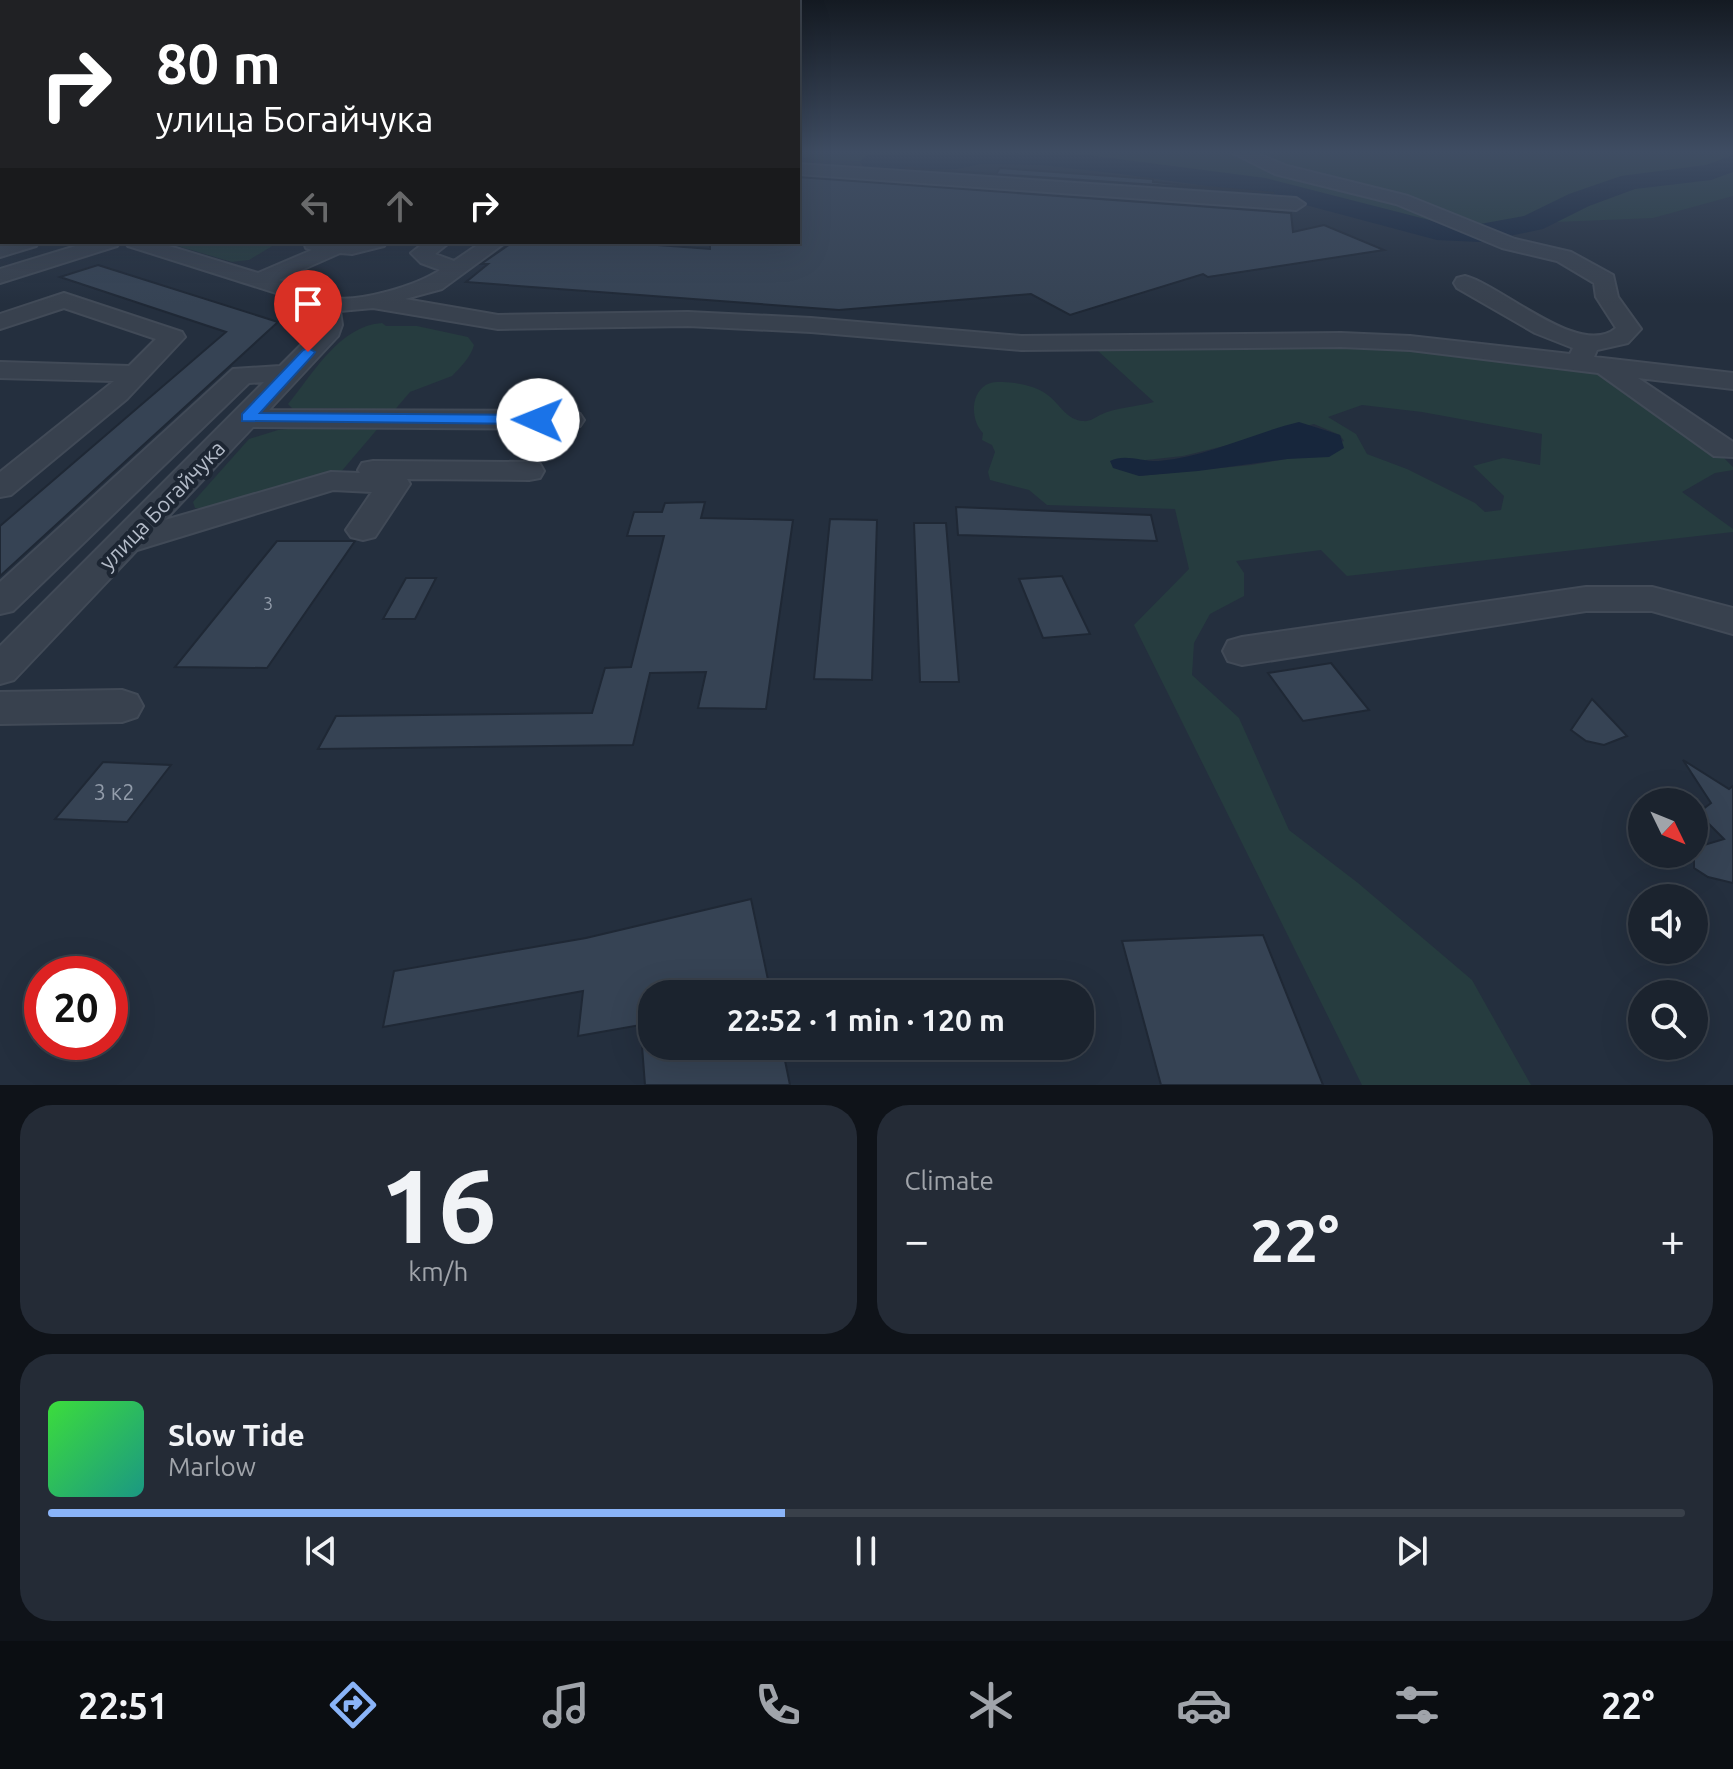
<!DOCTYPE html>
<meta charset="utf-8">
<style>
:root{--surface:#1b232e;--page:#242b36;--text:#f1f3f6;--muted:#a0a4aa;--line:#39404a;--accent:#8ab4f8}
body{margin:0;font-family:Ubuntu,sans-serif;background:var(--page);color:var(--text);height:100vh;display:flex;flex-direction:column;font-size:30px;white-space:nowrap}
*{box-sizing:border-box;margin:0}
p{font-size:26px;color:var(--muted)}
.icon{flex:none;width:44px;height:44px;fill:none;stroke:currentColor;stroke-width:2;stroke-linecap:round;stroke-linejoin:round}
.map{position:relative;height:1085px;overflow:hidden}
.panel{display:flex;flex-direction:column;gap:20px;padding:20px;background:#0f1319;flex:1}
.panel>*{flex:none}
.top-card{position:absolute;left:0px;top:0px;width:800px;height:244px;box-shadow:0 8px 32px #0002,0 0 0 2px var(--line);background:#202124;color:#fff;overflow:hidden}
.needle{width:52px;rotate:133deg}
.buttons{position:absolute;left:1628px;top:788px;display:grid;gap:16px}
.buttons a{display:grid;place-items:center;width:80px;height:80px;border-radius:50%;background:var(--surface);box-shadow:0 8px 32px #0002,0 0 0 2px var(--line);font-size:40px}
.speed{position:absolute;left:24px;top:956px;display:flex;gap:16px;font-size:40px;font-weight:700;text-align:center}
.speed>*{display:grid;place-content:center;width:104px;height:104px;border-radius:50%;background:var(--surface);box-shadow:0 8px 32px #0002,0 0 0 2px var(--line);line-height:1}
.speed .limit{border:12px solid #d22;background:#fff;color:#111}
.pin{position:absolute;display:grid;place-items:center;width:68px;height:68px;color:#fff;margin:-82px -34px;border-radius:50% 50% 50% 0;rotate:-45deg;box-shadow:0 0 8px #0007}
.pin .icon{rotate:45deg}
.me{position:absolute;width:88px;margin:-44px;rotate:271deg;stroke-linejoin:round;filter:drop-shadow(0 0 6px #0008)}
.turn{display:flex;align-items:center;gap:28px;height:168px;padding:0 24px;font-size:36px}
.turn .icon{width:104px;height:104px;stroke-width:2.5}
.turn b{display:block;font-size:56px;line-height:68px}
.lanes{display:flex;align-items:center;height:76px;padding:0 24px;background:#0003;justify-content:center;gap:40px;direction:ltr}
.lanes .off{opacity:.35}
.big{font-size:60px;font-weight:700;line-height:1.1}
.panel .widget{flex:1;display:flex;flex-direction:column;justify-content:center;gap:12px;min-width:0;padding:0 28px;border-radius:32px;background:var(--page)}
.panel .dial{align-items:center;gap:0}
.dial b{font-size:104px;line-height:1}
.song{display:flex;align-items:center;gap:24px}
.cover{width:96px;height:96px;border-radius:12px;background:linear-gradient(135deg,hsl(120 70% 55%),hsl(170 70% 35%))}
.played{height:8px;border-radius:4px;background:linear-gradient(90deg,var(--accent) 45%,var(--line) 45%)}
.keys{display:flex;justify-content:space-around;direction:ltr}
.heat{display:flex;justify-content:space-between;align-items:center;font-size:44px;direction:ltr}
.panel .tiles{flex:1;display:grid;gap:20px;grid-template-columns:1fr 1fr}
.widget:last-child{grid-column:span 2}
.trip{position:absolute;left:638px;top:980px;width:456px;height:80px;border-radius:32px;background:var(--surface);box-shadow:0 8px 32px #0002,0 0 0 2px var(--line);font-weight:700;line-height:80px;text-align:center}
.tabs{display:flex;height:128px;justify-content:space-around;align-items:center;background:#0b0e12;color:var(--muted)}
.tabs .icon{width:56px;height:56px}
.tabs .on{color:var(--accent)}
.tabs b{font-size:36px;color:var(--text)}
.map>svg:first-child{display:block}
.green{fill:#263c3f;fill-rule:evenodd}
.water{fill:#17263c}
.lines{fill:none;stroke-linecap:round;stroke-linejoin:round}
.river{fill:#17263c;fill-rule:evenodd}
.building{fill:#364354;stroke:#1f2835;stroke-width:2}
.minor-casing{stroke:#414a57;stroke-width:4}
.minor{fill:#38414e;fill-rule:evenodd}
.route{fill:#1a73e8;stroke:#114b97;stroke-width:2}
.labels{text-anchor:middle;stroke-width:8;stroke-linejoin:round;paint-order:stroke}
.number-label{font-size:18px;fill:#929caa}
.street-label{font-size:22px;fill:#b4bcc9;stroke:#1d2633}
.near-number-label{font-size:22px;fill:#929caa}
</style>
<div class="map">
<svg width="1733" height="1085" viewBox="0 0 1733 1085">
<rect width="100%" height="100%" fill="#242f3e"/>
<g class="green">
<path d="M798,152H1733V196L1653,218L1532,223L1480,233L1437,231L1265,186L1121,166L1042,157L981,156L957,161L873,162L798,158Z"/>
<path d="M164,242H279L249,260L232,262Z"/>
<path d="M382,323L386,326H417L468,337L474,345C471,357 460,368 452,376L410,392L392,413L345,408L293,409L288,404C313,374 339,326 382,323Z"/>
<path d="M1360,346L1436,351L1584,370L1610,378L1719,453L1733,467V470L1715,473L1682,492L1733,529V532L1347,576L1321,550L1236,561L1244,573V596L1210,614L1194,643L1192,675L1239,718L1289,830L1358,883L1472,980L1531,1085H1362L1134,625L1189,569L1175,509L1047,505L1029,490L990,480L988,472L995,452L992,445L982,440L983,433C968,418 971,383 997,382C1014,382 1036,385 1049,396C1060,405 1067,420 1083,421C1089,422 1095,418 1100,415C1117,407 1136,407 1154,402L1098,351ZM1362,405L1422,412L1542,434L1540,465L1503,458L1473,466L1504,496L1501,510L1485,512L1475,503L1407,469L1367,454L1356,434L1328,417ZM1314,424L1340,435L1344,441L1287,459L1251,465L1139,476L1146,460L1183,456Z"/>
<path d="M320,425L380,426L340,473L209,508H195L193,502L249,439L278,430Z"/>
</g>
<path class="water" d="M1299,422L1340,435L1344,448L1329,457L1287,459L1198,471L1139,476L1113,468L1110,461C1125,453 1143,462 1159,461C1206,457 1253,433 1299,422Z"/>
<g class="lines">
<path class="river" d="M964,152H1064L1265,178L1437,222L1480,224L1524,216L1569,194L1621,176L1706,165L1733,155V172L1711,180L1635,189L1589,206L1543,229L1480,242L1437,240L1264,194L1121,174L1042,165L981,164L957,169L873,170L864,167L860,162L864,157L873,154Z"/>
</g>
<g class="building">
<path d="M905,168L996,174L1000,168L1153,179V182L1274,193Z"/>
<path d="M798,177L1291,213L1293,232L1324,225L1384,250L1208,277L1203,274L1070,315L1031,294L839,310L466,282L488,264H481L513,242H617L710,249V242H798Z"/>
<path d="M98,265L278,322L0,576V526L226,332L60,277Z"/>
<path d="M705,502L701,518L793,520L766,709L698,708L706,672L650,673L633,745L318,749L336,716L592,713L605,668L631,667L664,536H627L634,512H662L665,503Z"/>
<path d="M956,507L1151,515L1157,541L958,535Z"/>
<path d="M830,519L877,520L872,680L814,679Z"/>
<path d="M914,523H946L959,682H920Z"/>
<path d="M277,541H355L267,668L175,667Z"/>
<path d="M1062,576L1090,634L1043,638L1019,579Z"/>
<path d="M406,578H436L415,619H383Z"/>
<path d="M1331,663L1369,710L1303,721L1268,673Z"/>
<path d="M1592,699L1613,721L1627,736L1604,745L1586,741L1571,730Z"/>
<path d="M1683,760L1729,789L1733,786V883L1708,877L1694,868V848L1724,839L1698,813L1711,803Z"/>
<path d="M103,762L171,765L127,822L55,819Z"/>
<path d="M751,899L771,994H652V1023L578,1036L583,991L383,1027L394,971L586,938Z"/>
<path d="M1263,935L1323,1085H1161L1122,941Z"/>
<path d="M642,1046H782L790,1085H645Z"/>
</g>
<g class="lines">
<defs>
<g id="minor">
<path d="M1231,152H1253L1287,166L1408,196L1515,239L1571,252L1613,275L1618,297L1641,329L1628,343L1597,350L1594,357L1733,373V389L1638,378L1733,442V457L1714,456L1598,373L1410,350L1341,347L1021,350L811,332L688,326L498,329L373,308L340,311L342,325L338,336L269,410L570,411L580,414L584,420L580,426L570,429L253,427L165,520L331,472L360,473L358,470L362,463L373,461L529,462L540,464L544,471L540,478L529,480L407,479L410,484L375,537L363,540L351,537L346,530L372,492L333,490L137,550L14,680L0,684V646L264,382L249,383L13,611L0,614V582L233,369L280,366L317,329L318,312L308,303L128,246L125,242H156L258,273L312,250L306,248L304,242H387L384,246L352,254L340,253L279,280C294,284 320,296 333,298C361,302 416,286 440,270L421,263L411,253L425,242H450L435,254L454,261L482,242H506L442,289L405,299L498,315L688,312L811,318L1021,336L1341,333L1410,336L1570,354L1573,348L1535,333L1457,288L1454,283L1457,278L1465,276C1503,286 1580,359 1616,328L1596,297L1594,283L1557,261L1502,248L1396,204L1275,174Z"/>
<path d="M798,164L1296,198L1305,204L1296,210L798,174Z"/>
<path d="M0,194L2,195V207L0,206Z"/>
<path d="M8,242H39L36,246L0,257V244Z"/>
<path d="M89,242H120L117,246L0,283V269Z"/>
<path d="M64,293L182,332L185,337L127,399L11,495L0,497V472L114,381L0,378V362L129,366L156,339L64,308L0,329V314Z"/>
<path d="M1586,587H1652L1733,608V634L1652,611H1586L1242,665L1228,661L1223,651L1228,641L1242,637Z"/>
<path d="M122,690L137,695L143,706L137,717L122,722L0,724V692Z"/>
</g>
</defs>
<use href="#minor" class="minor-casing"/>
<use href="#minor" class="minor"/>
</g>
<linearGradient id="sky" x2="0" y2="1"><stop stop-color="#141a22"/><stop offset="0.5" stop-color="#3f4d63"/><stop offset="1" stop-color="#3f4d63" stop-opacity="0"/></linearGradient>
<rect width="1733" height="304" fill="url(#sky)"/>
<path class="route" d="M308,348L315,352L313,355L260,413L538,415L546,420L538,424L242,421V414L303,350Z"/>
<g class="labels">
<g class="number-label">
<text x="268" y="610">3</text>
</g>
<g class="street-label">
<text transform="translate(162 505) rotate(-46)" y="8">улица Богайчука</text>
</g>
<g class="near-number-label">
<text x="114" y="800">3 к2</text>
</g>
</g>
</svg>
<div class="buttons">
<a><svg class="needle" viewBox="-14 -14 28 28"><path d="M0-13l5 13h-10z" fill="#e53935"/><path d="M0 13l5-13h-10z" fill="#a0a4aa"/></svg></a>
<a><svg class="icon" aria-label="sound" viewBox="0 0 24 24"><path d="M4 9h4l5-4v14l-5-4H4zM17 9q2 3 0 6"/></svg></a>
<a><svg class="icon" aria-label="search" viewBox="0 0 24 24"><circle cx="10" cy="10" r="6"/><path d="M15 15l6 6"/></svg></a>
</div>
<div class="speed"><div class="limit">20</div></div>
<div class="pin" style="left:308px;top:352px;background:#d93025"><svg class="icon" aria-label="arrive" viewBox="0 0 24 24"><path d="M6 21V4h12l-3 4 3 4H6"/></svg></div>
<svg class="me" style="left:538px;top:420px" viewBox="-20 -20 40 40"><circle r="19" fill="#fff"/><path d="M0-13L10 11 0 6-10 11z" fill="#1a73e8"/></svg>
<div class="trip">22:52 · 1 min · 120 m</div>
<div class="top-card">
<div class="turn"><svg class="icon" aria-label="right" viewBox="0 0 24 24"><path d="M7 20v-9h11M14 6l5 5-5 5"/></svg><div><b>80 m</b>улица Богайчука</div></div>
<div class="lanes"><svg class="icon off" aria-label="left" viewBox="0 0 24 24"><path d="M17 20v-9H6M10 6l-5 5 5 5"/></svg><svg class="icon off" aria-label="ahead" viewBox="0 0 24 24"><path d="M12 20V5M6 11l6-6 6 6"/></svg><svg class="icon" aria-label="right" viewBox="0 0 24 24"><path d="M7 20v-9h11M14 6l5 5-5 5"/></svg></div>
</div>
</div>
<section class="panel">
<div class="tiles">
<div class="widget dial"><b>16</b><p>km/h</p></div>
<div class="widget"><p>Climate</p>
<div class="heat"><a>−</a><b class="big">22°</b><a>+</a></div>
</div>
<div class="widget">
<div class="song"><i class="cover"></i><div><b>Slow Tide</b><p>Marlow</p></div></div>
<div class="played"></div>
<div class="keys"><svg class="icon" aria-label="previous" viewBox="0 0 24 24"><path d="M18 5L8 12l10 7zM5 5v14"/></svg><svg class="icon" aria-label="pause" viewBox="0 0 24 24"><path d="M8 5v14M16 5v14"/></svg><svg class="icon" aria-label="next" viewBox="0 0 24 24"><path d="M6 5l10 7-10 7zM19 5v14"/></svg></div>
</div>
</div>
</section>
<nav class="tabs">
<b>22:51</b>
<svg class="icon on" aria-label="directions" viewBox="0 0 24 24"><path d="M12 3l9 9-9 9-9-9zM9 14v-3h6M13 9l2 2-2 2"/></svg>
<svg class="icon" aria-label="music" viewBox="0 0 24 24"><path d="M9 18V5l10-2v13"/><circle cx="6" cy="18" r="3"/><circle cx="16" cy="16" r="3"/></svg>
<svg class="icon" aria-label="phone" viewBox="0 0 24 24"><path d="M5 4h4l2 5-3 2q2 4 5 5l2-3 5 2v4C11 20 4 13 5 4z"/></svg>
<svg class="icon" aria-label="climate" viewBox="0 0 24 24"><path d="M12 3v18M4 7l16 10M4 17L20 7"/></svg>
<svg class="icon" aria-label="car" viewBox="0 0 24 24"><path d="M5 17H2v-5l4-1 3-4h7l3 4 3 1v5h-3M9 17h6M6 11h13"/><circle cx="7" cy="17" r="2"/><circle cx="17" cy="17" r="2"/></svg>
<svg class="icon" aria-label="filters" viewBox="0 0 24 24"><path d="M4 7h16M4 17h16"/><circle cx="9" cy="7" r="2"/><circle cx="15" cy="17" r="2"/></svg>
<b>22°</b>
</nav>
